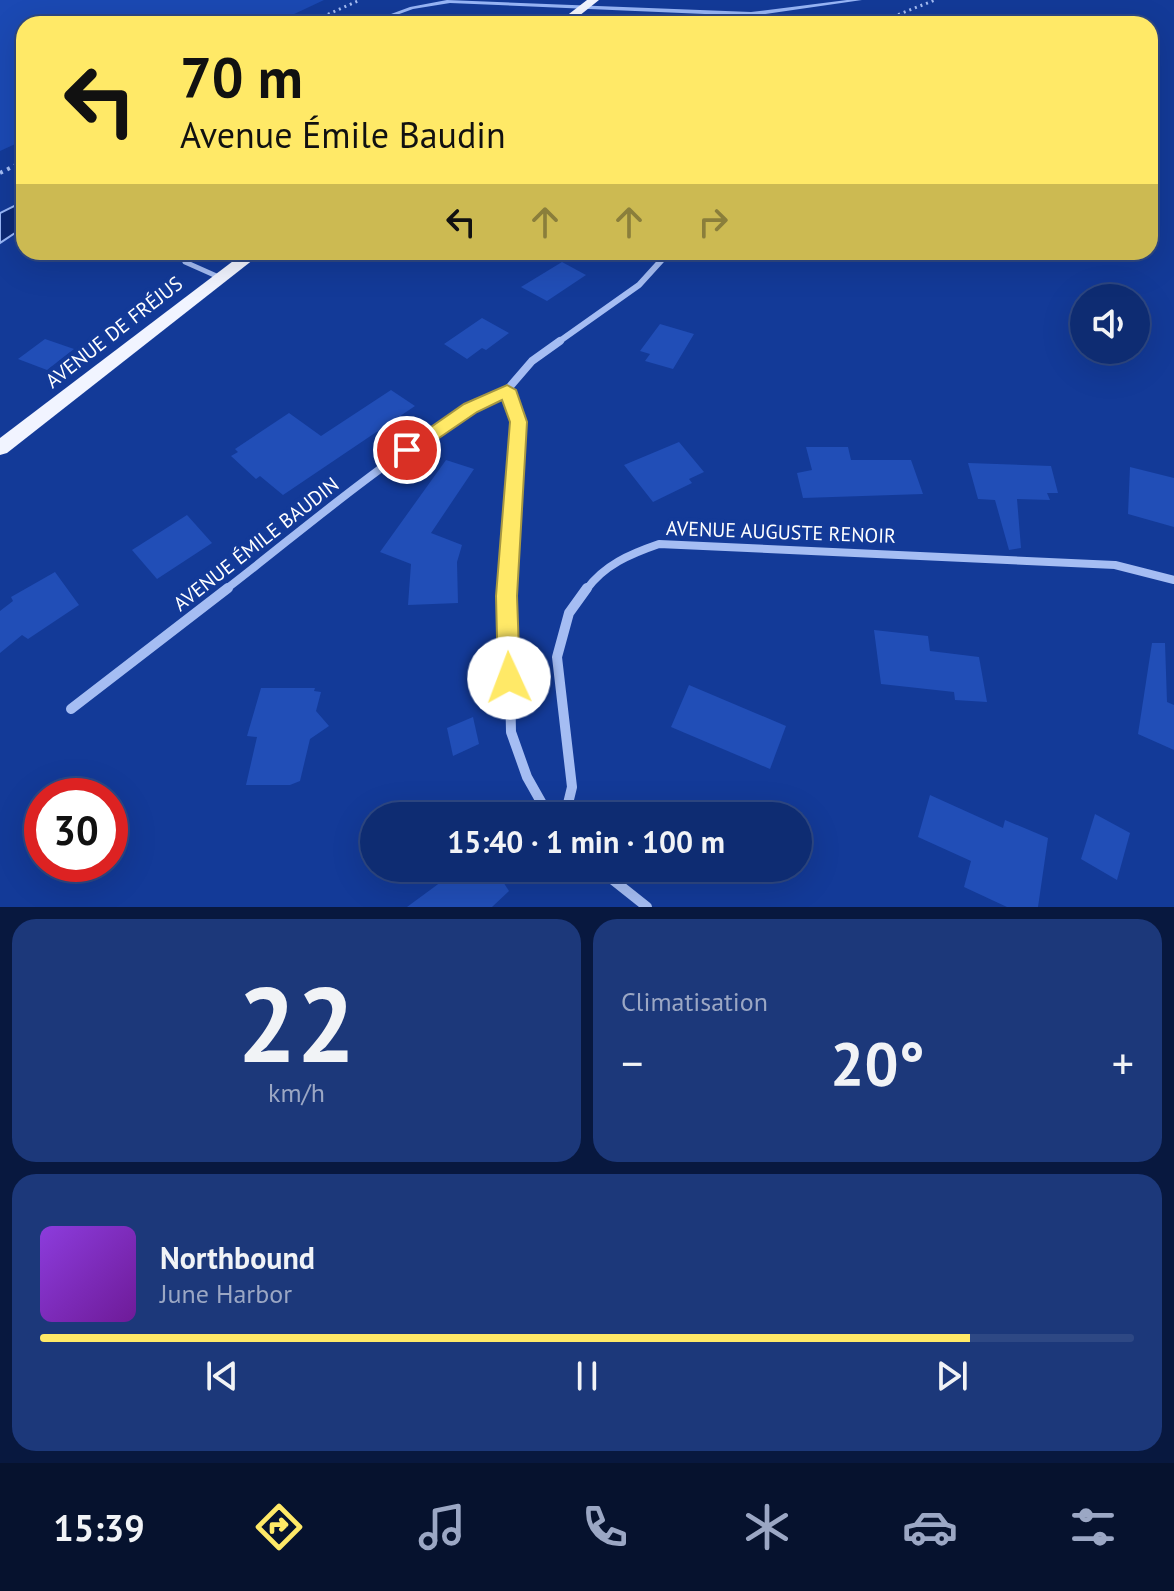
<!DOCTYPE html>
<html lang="fr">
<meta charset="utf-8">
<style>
:root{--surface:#0e2c72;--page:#1c387a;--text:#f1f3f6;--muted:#9ba7c4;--line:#2e4884;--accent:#ffe967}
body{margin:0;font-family:"PT Sans",sans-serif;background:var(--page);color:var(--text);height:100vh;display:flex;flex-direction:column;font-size:30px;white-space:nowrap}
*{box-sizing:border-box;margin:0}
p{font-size:26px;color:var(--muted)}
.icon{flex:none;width:44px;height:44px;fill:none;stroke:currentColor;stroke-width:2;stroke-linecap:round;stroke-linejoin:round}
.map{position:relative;height:907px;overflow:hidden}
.sheet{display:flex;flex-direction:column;gap:12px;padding:12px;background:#08183f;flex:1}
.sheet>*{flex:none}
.banner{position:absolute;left:16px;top:16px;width:1142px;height:244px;border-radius:24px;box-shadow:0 8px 32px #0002,0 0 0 2px var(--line);background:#ffe967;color:#111;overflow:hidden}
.fabs{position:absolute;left:1070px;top:284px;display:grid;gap:16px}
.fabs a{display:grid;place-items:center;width:80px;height:80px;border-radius:50%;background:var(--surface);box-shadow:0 8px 32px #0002,0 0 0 2px var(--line);font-size:40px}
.speed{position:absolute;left:24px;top:778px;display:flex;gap:16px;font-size:40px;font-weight:700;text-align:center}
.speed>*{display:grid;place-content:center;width:104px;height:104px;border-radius:50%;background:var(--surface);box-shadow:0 8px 32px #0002,0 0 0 2px var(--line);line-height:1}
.speed .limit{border:12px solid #d22;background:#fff;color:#111}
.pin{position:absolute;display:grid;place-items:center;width:68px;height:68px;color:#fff;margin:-34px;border:4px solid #fff;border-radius:50%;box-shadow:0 2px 8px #0007}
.me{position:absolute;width:88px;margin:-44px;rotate:358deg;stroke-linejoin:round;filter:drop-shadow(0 0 6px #0008)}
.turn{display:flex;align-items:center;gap:28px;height:168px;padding:0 32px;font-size:36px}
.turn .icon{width:104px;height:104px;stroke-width:2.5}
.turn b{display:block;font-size:56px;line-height:68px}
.lanes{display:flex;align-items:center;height:76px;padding:0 32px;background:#0003;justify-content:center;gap:40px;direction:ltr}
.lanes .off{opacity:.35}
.big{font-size:60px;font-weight:700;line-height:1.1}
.sheet .tile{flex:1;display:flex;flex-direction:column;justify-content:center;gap:12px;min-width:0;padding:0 28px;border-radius:24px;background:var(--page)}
.sheet .dial{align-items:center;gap:0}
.dial b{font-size:104px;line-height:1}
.song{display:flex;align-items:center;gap:24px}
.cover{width:96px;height:96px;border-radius:12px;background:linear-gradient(135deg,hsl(270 70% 55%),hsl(280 70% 35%))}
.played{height:8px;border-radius:4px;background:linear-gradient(90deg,var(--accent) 85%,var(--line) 85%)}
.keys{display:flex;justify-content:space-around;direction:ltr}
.heat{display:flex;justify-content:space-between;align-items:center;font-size:44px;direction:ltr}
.sheet .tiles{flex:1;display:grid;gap:12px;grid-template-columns:1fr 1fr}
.tile:last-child{grid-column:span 2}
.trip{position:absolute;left:360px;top:802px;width:452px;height:80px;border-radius:40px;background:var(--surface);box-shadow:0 8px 32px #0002,0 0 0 2px var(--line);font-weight:700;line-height:80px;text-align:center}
.dock{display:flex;height:128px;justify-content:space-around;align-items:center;background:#06122e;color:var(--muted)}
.dock .icon{width:56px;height:56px}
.dock .current{color:var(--accent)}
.dock b{font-size:36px;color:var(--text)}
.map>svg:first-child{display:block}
.green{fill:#1b49b3}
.water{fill:#0c2975;stroke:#97b5f6;stroke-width:2}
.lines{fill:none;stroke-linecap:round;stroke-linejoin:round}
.stream{fill:#97b5f6;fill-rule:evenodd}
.building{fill:#214eb7}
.path-far1{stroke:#a5bdf3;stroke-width:3;stroke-dasharray:2 4;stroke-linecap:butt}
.path{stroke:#a5bdf3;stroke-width:4;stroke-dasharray:3 5;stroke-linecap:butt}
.service{stroke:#a5bdf3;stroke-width:5}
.minor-far2{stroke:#a5bdf3;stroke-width:6}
.minor-far1{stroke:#a5bdf3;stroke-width:8}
.minor{stroke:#a5bdf3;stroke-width:10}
.primary{fill:#f1f4ff;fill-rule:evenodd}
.route{fill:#ffe967;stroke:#a69743;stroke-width:2}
.labels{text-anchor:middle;stroke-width:8;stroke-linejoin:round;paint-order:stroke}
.street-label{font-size:20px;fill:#fff;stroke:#133a98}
</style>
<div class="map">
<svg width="1174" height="907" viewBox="0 0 1174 907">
<rect width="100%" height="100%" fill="#133a98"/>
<path class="green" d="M0,0H324L273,24H24V140L0,151Z"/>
<path class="water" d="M24,201V227L0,243V213Z"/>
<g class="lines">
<path class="stream" d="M447,0L751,12L847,0H862L751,16L450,3L413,9L372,24H364L410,7Z"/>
</g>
<g class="building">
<path d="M562,262L586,275L547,301L521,287Z"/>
<path d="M482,318L509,333L486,350L482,348L467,359L444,344Z"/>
<path d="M660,324L694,334L673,369L645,361L650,354L640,351Z"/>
<path d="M45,339L74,349L47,370L18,359Z"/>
<path d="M391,390L415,406L283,495L260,476L256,479L231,456L238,452L235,449L289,413L321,436Z"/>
<path d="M679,442L704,472L689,479L692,483L653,502L624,465Z"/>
<path d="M806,447H848L851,460H911L923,494L803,498L797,473L812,470Z"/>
<path d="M446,460L474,469L431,533L462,545L457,562L458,603L408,605L411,564L380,552Z"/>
<path d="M968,463L1051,466L1058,493H1047L1050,500L1017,499L1021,548L1009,550L995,500L978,499Z"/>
<path d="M1130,467L1174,478V527L1128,514Z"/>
<path d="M187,515L212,543L157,579L132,550Z"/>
<path d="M55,572L79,605L28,639L22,635L0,653V611L13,601L11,597Z"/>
<path d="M874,630L928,636L930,651L979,657L987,702L955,700L954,692L881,684Z"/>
<path d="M1152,643H1165L1167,702L1174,705V750L1138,734Z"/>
<path d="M689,685L786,726L770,769L671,727Z"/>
<path d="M261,688H315L314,691L321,692L316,711L329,726L310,739L300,781L290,785H246L257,737L247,736Z"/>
<path d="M473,717L479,744L453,756L447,728Z"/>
<path d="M930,795L1003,828L1005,820L1048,838L1038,907H1007L964,887L971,861L918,837Z"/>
<path d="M1095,814L1130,833L1117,880L1081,859Z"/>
<path d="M460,868H494L509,891L492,907H407Z"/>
</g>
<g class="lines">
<g class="path-far1">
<path d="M887,19L935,0"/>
<path d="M888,20L900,24"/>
<path d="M306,24L360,0"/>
</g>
<g class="path">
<path d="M0,173L24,161"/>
<path d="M277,260L288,252"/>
</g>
<path class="service" d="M196,252L185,262L221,278"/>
<path class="minor-far2" d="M557,343L639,285L669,252"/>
<g class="minor-far1">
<path d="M225,590C316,520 404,441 507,390"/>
<path d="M507,590L519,422L507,390L532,361L560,341"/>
<path d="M586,590C604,565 630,554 659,544L1115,565L1174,580"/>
</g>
<g class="minor">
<path d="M508,588L511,732L527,777L549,816"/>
<path d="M71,709L228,588"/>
<path d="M565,816L572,787L557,657L569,613L587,588"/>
<path d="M598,868L647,907"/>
</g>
<g class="primary">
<path d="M587,0H599L569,24H556Z"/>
<path d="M245,252H263L7,453L0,455V438Z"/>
</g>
</g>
<path class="route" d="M507,385L516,390L527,422L517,596L520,678L517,685L509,688L501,685L498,678L496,596L510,422L502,400L477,412L414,455L407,457L398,450L464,404Z"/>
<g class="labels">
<g class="street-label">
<text transform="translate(114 332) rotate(-38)" y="7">AVENUE DE FRÉJUS</text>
<text transform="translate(781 532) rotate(2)" y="7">AVENUE AUGUSTE RENOIR</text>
<text transform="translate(256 544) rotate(-38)" y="7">AVENUE ÉMILE BAUDIN</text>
</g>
</g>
</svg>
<div class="fabs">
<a><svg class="icon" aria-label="sound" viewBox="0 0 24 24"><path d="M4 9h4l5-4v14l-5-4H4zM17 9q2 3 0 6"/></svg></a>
</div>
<div class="speed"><div class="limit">30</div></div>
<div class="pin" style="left:407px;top:450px;background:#d93025"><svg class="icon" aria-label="arrive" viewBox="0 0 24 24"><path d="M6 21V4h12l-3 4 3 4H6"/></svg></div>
<svg class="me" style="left:509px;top:678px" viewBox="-20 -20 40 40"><circle r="19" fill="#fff"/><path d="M0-13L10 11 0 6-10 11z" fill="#ffe967"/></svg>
<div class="trip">15:40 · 1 min · 100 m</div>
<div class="banner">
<div class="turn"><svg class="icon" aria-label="left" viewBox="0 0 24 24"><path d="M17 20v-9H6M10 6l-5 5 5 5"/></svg><div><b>70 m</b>Avenue Émile Baudin</div></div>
<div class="lanes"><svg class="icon" aria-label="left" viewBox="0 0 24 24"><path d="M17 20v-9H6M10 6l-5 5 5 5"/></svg><svg class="icon off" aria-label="ahead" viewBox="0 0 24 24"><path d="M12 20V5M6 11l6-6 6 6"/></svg><svg class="icon off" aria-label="ahead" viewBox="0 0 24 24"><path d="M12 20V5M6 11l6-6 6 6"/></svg><svg class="icon off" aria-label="right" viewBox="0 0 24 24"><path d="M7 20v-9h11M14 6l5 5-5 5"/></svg></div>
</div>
</div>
<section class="sheet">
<div class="tiles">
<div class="tile dial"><b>22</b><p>km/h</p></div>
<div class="tile"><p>Climatisation</p>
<div class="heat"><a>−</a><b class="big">20°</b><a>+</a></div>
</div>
<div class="tile">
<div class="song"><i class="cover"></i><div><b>Northbound</b><p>June Harbor</p></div></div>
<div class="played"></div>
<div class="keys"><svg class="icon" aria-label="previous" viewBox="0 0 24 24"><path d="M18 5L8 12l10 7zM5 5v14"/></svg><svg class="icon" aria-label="pause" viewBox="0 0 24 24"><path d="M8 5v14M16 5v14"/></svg><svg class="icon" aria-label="next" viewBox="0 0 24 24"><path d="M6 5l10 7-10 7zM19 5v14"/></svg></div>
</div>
</div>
</section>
<nav class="dock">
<b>15:39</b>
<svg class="icon current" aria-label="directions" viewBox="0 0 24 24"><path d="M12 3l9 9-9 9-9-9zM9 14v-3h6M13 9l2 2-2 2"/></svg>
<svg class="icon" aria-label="music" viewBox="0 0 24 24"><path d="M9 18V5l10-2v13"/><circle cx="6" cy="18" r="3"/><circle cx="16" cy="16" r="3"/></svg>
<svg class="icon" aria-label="phone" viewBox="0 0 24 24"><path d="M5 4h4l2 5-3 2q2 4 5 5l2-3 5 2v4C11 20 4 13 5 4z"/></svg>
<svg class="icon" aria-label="climate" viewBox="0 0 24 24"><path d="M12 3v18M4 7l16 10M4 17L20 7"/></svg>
<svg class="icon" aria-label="car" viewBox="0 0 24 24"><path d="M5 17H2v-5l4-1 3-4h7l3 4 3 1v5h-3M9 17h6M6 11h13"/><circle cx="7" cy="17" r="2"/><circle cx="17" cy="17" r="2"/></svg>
<svg class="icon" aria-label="filters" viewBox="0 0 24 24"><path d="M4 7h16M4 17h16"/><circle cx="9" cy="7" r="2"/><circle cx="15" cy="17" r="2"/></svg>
</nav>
